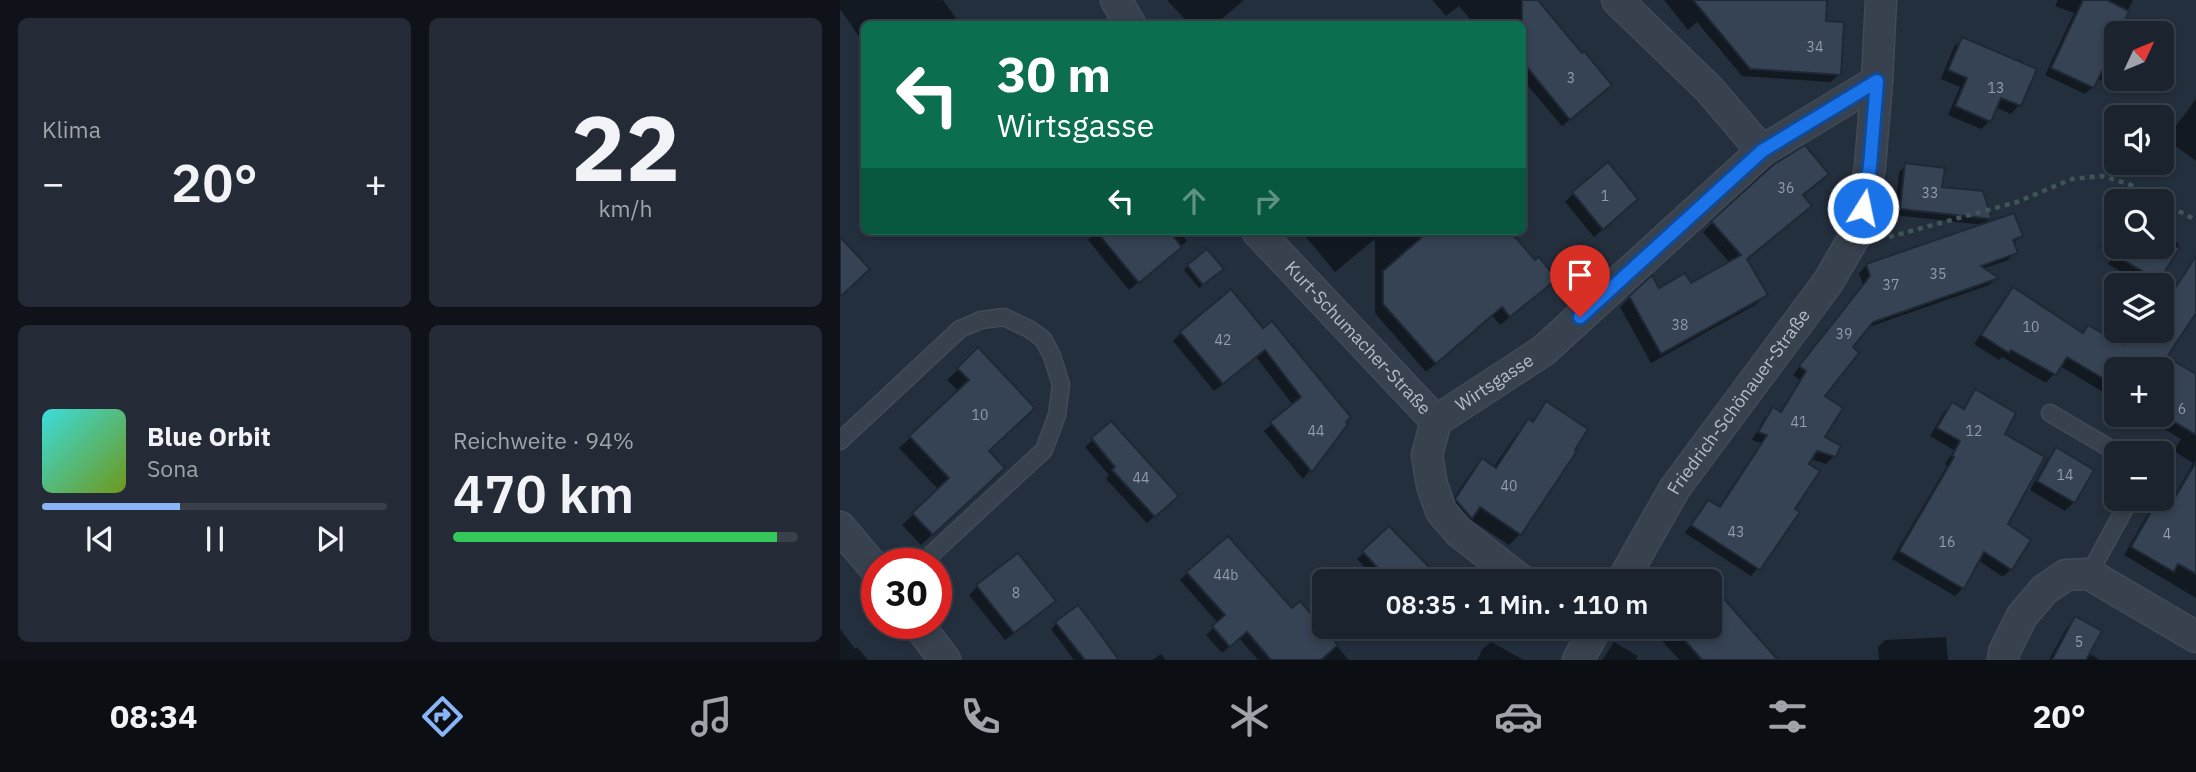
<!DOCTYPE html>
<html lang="de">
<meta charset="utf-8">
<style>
:root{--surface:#1b232e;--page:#242b36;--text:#f1f3f6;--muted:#a0a4aa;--line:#39404a;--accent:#8ab4f8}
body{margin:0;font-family:"IBM Plex Sans",sans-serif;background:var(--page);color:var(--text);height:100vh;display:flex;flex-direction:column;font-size:26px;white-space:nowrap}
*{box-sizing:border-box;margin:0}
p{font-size:23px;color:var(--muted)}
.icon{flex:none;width:38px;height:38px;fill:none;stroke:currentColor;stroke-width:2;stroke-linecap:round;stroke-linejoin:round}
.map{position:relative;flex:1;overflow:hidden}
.side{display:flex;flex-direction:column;gap:18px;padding:18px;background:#0f1319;width:840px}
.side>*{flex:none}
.hud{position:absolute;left:21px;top:21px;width:665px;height:214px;border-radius:10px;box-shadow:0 4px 10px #0003,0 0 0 2px var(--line);background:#0b6e4f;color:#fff;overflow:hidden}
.needle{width:46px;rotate:46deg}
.controls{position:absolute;left:1264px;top:21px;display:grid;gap:14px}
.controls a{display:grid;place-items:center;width:70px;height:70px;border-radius:10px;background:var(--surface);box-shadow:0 4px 10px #0003,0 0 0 2px var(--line);font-size:35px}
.speed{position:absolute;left:21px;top:548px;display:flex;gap:14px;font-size:35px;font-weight:700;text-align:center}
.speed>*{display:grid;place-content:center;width:91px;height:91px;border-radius:50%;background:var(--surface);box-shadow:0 4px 10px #0003,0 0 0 2px var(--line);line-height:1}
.speed .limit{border:10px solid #d22;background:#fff;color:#111}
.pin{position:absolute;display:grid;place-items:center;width:60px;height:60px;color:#fff;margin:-72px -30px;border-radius:50% 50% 50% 0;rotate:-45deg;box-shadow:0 0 7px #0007}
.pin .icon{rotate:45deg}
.me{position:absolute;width:77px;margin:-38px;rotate:10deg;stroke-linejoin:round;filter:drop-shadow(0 0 5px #0008)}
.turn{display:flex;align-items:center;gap:24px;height:147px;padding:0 21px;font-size:32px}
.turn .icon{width:91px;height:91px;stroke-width:2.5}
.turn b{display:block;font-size:49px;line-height:60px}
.lanes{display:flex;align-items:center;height:66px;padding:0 21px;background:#0003;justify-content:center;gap:35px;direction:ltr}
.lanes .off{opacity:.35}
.big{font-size:52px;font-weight:600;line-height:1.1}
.side .tile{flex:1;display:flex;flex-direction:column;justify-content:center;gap:10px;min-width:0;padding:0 24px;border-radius:10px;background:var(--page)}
.side .dial{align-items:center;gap:0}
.dial b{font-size:91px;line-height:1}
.song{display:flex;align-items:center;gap:21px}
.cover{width:84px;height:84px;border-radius:10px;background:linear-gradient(135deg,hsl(180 70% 55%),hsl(80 70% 35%))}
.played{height:7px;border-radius:4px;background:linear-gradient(90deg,var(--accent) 40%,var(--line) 40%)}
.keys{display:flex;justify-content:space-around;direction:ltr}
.heat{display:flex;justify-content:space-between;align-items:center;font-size:38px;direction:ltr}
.charge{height:10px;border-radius:5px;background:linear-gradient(90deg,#34c759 94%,var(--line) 0)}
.side .tiles{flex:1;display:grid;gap:18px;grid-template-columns:repeat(2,1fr)}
.trip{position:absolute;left:472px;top:569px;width:410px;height:70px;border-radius:10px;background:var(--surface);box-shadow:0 4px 10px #0003,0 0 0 2px var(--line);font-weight:600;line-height:70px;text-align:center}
.tab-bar{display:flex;height:112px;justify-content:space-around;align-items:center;background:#0b0e12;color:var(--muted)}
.tab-bar .icon{width:49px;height:49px}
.tab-bar .selected{color:var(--accent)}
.tab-bar b{font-size:32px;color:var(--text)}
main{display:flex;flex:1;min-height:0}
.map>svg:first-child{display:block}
.shadow{fill:#0007}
.building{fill:#364354;stroke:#1f2835;stroke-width:2}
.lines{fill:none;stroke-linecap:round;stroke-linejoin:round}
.lane-casing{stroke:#414a57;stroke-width:19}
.street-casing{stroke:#414a57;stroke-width:33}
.path{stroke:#3f5557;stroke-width:4.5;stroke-dasharray:5 5;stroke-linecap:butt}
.lane{stroke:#38414e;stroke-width:16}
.street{stroke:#38414e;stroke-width:30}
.route-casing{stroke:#114b97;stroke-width:18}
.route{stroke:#1a73e8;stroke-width:12}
.labels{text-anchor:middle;stroke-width:7;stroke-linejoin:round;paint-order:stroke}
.number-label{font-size:14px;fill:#929caa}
.street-label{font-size:18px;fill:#b4bcc9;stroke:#1d2633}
</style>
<main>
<section class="side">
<div class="tiles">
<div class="tile"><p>Klima</p>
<div class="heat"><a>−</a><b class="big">20°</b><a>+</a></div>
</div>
<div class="tile dial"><b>22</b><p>km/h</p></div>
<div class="tile">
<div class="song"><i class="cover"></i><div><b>Blue Orbit</b><p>Sona</p></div></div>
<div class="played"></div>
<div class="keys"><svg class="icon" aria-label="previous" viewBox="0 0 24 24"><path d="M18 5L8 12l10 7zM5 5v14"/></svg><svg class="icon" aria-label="pause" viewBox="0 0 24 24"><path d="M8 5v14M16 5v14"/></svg><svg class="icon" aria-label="next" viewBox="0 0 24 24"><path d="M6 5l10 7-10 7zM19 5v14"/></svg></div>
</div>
<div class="tile"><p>Reichweite · 94%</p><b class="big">470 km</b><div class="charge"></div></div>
</div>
</section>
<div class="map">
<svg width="1356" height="660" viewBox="0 0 1356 660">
<rect width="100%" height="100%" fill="#242f3e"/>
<g class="shadow">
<path d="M0,0H103L120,24H24V44L0,9Z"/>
<path d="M327,0H404L376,24H349Z"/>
<path d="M592,0H690L762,93L722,126L682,79V24H634L619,6L606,16Z"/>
<path d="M824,0H977L999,74L991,82L902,76L857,22L848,30Z"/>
<path d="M1218,0H1293L1280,27L1295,33H1276L1275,77L1268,84L1256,78L1252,87L1245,94L1205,75L1234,13L1215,6Z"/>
<path d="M1123,39L1194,70L1179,105L1171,114L1155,107L1150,121L1141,129L1108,115L1120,87L1101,79L1114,47Z"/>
<path d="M1356,99V161L1326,139Z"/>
<path d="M1066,165L1100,189L1150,219L1144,225L1054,215L1059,172Z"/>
<path d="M976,184L962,196L906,260L925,295L915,305L811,363L780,307L790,297L850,285L890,263L863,232L873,222Z"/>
<path d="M734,193L788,208L754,237L725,202Z"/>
<path d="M257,231H339L347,241L289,290L248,240Z"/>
<path d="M461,231H667L695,263L706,288L660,325L652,315L586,372L535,313V239L495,272Z"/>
<path d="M1321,234L1339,244L1318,280L1312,285H1304L1268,264L1279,247H1321Z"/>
<path d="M1181,236L1173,244L1176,252L1168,260L1142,269L1156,278L1149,285L1026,328L1010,348L982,397L983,438L994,456L986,464L971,459L918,568L911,576L845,533L861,509L869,502L878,508L921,443L912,440L925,417L933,410L939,413L960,380L953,375L1023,285L1019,273L1027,265Z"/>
<path d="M348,266L378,273L359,288L344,270Z"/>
<path d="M1344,278L1356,286V310L1325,358L1356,376V598L1284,555L1310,510L1319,501L1328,507L1353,463L1334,451L1341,439L1301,415H1321V369H1276V400L1220,366L1206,383L1162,357L1159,360L1134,344L1165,297L1173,289L1242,334L1249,327L1281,346L1290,335L1300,341L1307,331H1321V308L1335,286Z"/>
<path d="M423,331L506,424L463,479L424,431L453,405L416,357L374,391L333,341L341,333Z"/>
<path d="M138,350L147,452L152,479L81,545L62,525L99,490L59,448L119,392L107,380Z"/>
<path d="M1135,392L1162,434L1165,525L1171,569L1163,577L1138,560L1123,588L1115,596L1052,559L1107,466L1105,464L1114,450L1090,436L1104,412L1112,404L1122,410Z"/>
<path d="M707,403L680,534L669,545L630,519L620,529L605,511L631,472L642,461L653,468L678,432L689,421L691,422Z"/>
<path d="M271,424L329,503L307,523L266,479L269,475L245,447Z"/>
<path d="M1216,450L1234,502L1225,511L1190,490L1208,458Z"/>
<path d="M549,528L596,577L614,581H538L517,559Z"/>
<path d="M348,573L452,611L460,604L509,660H418L399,638L382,653L366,635L378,623L340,580Z"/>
<path d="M137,587L205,609L165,640L129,595Z"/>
<path d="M872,588L935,660H839L818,636L828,626H870V590Z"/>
<path d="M1236,618L1248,653L1260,660H1209L1227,627Z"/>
<path d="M217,623L277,660H234L211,629Z"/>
<path d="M597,626H617L608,636Z"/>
<path d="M0,629L15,649L17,647L28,660H0Z"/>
<path d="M1106,637L1108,660H1039L1038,647L1045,640Z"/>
<path d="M651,642L684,660H637L642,650Z"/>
<path d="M774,642L798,656L796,660H762Z"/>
<path d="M321,654L326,660H312Z"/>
</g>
<g class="building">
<path d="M682,0H698L742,53L744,51L772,85L730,120L682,61Z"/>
<path d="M853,0H987L986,21L1004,22L1001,75L910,69Z"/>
<path d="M1243,0H1267L1289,11L1279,33H1276V78L1262,71L1254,88L1211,68Z"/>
<path d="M1122,37L1197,69L1181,106L1161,98L1151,122L1115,106L1127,78L1108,70Z"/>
<path d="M965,145L989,174L963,195L972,206L907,259L928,295L821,354L789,296L812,275L819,288L845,273L851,283L901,255L871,221L934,164Z"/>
<path d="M768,162L798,199L763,230L732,192Z"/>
<path d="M1065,163L1105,168L1102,187L1143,191L1152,219L1060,209Z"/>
<path d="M1174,213L1183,236L1173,240L1178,253L1141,266L1159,278L1033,322L1013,347L1019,353L985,396L1003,408L985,437L1001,446L996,457L977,451L969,464L980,471L955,509L960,512L920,570L851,525L868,500L880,507L927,435L918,432L933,407L941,412L966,371L959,366L1030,276L1026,264Z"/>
<path d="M256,231H329L342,247L299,283Z"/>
<path d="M589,231H670L695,260L699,257L717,279L670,317L662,307L596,364L543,304V271Z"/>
<path d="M0,237L30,269L0,297Z"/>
<path d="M1261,247H1340L1319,281Z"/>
<path d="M367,249L384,269L363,285L347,265Z"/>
<path d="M1356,256V313L1327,357L1356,374V435L1321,414V369H1276V386L1227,357L1216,375L1171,350L1169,353L1141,335L1173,287L1243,333L1248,325L1283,345L1290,333L1302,340L1308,331H1321V310Z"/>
<path d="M391,289L423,328L432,321L511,417L506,422L508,424L472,472L430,422L461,397L425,350L383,384L340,332Z"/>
<path d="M138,347L195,408L149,451L165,468L93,535L72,513L109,478L69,436L129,380L117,368Z"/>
<path d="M1135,389L1176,413L1165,434L1205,457L1168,524L1191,540L1172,570L1144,552L1124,589L1059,551L1114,457L1112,456L1120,441L1097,428L1112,402L1124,409Z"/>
<path d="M706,401L748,429L735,450L737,451L681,535L640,507L632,519L615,499L642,458L656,468L688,419L693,422Z"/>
<path d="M271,421L339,496L315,517L272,470L275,467L251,438Z"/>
<path d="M1216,447L1254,470L1235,503L1197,481Z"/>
<path d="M1356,462V574L1338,564L1334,572L1291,547L1318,499L1330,506Z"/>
<path d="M549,526L597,575L602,569L616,580L621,573L631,581H550L522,551Z"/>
<path d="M388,536L452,608L460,601L498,645L481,660H431L407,632L390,647L372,626L385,615L346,572Z"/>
<path d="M178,553L216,601L174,633L136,585Z"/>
<path d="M870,583L938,660H862L832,626H870Z"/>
<path d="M238,605L255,627L279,660H245L215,622Z"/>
<path d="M1235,616L1262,631L1246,660H1212Z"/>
</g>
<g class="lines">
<defs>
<g id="lane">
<path d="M1210,413L1278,453"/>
<path d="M0,441L120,329L141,320L164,317L189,329L203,339L212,356L221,385L217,415L204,450L81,564"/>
<path d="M1249,574L1290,499"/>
</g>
<g id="street">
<path d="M276,0L290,24"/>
<path d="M777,0L869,89L922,151"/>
<path id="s1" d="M417,231L596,421L587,455L592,485L601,511L619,532L682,581"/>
<path id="s2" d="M596,421L703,351L922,151L1037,81"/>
<path d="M0,527L37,571"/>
<path id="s3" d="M782,581L835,488L988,282L1019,229L1030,166L1037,81L1041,0"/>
<path d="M77,623L105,660"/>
<path d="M738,660L757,626"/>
<path d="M1163,660L1164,652L1182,616L1204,590L1226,575L1249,574L1356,637"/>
</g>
</defs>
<use href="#lane" class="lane-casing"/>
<use href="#street" class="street-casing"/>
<g class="path">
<path d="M1321,202L1356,220"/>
<path d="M1049,237L1177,202L1232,179L1262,176L1289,184L1320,201"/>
</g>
<use href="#lane" class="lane"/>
<use href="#street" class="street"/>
</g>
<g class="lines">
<defs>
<path id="route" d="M740,317L922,151L1037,81L1030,166L1023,208"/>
</defs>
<use href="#route" class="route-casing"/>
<use href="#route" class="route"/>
</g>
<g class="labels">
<g class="number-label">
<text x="975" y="52">34</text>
<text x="731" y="83">3</text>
<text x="1156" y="93">13</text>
<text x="946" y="193">36</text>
<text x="1090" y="198">33</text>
<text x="765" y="201">1</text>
<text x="1098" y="279">35</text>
<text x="1051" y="290">37</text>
<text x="840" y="330">38</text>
<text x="1191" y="332">10</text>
<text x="1004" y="339">39</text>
<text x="383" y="345">42</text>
<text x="1342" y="414">6</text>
<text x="140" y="420">10</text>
<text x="959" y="427">41</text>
<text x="476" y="436">44</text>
<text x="1134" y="436">12</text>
<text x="1225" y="480">14</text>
<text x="301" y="483">44</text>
<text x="669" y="491">40</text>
<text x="896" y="537">43</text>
<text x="1327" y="539">4</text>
<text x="1107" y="547">16</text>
<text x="386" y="580">44b</text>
<text x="176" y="598">8</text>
<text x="1239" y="647">5</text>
</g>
<g class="street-label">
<text dy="6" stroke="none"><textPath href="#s1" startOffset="147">Kurt-Schumacher-Straße</textPath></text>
<text dy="6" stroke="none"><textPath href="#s2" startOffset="70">Wirtsgasse</textPath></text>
<text dy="6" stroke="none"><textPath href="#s3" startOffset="214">Friedrich-Schönauer-Straße</textPath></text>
</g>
</g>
</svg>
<div class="controls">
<a><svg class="needle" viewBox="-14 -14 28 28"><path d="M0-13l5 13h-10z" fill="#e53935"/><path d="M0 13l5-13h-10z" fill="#a0a4aa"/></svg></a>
<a><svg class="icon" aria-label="sound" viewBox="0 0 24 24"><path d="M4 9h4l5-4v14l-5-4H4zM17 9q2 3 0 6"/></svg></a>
<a><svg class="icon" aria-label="search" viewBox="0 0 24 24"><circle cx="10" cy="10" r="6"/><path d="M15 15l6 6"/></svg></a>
<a><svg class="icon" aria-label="layers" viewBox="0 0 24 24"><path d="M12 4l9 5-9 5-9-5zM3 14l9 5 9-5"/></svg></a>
<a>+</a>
<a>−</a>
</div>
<div class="speed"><div class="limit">30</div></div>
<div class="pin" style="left:740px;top:317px;background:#d93025"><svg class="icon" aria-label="arrive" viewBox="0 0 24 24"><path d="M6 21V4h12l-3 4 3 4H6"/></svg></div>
<svg class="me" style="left:1023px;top:208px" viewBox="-20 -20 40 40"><circle r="17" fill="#1a73e8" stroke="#fff" stroke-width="3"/><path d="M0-11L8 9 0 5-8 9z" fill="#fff"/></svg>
<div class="trip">08:35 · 1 Min. · 110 m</div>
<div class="hud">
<div class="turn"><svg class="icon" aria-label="left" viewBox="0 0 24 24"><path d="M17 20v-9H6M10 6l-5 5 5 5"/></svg><div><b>30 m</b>Wirtsgasse</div></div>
<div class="lanes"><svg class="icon" aria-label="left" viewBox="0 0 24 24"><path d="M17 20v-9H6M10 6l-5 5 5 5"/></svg><svg class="icon off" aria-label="ahead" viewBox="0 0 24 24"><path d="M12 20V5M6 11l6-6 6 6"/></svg><svg class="icon off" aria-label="right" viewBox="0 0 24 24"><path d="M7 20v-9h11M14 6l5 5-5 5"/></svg></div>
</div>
</div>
</main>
<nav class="tab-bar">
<b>08:34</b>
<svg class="icon selected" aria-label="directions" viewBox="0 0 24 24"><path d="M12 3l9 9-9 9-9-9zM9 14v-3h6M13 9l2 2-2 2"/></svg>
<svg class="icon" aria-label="music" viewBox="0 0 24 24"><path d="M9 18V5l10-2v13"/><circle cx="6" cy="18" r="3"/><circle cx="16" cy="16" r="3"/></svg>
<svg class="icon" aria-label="phone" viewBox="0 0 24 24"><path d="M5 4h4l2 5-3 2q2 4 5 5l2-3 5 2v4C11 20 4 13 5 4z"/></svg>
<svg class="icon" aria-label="climate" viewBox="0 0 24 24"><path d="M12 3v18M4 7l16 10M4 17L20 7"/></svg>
<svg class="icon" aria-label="car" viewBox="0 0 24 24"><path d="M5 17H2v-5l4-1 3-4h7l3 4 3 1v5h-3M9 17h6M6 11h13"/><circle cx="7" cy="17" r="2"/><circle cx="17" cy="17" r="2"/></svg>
<svg class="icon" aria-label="filters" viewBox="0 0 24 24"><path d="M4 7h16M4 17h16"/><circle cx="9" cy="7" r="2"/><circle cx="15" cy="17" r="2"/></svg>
<b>20°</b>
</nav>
